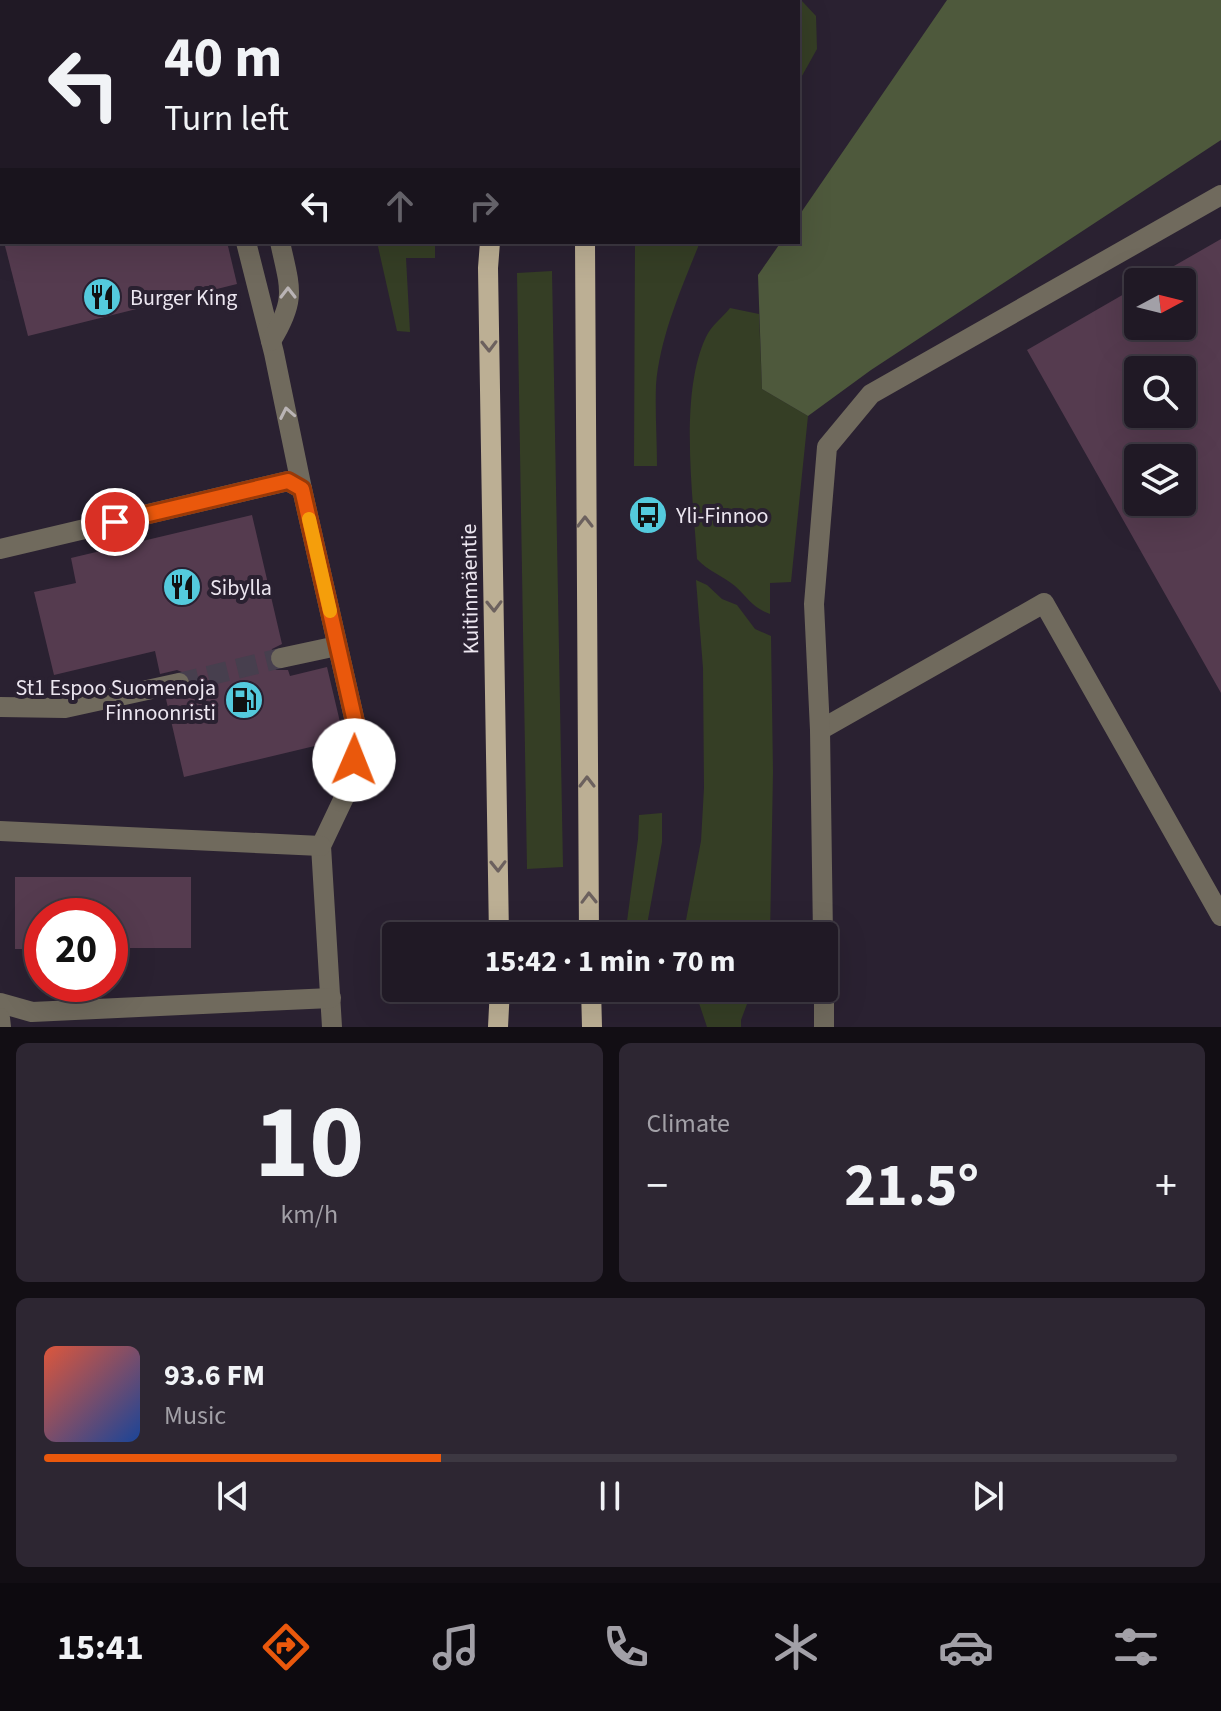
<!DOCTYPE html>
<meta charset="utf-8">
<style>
:root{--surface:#201925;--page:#2d2632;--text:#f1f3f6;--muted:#a2a0a7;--line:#3d3842;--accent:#ea580c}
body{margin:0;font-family:"Source Sans 3",sans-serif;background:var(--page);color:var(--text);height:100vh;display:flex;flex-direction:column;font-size:30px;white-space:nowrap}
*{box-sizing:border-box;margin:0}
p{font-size:26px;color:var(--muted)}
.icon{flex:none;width:44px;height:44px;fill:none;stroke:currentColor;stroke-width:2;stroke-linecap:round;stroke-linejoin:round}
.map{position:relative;height:1027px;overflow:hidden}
.drawer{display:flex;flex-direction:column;gap:16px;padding:16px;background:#120e14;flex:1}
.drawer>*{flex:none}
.top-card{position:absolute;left:0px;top:0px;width:800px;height:244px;box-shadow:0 8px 32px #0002,0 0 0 2px var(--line);background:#201925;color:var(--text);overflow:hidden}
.needle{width:52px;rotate:83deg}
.controls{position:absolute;left:1124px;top:268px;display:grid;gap:16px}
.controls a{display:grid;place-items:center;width:72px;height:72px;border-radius:8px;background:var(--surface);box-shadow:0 8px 32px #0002,0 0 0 2px var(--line);font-size:40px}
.speed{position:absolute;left:24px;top:898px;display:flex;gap:16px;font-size:40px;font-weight:700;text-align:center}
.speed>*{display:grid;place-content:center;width:104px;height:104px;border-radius:50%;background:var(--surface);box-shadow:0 8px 32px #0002,0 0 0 2px var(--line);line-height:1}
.speed .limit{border:12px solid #d22;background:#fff;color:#111}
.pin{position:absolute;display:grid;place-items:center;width:68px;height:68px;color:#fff;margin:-34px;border:4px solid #fff;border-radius:50%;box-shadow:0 2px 8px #0007}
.me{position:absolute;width:88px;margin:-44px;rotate:1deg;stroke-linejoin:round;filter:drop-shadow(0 0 6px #0008)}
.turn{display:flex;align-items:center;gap:28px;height:168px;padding:0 32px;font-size:36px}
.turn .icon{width:104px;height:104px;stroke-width:2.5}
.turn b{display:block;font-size:56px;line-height:68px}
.lanes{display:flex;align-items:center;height:76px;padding:0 32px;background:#0003;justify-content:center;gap:40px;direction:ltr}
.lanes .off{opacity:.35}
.big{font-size:60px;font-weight:700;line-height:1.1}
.drawer .widget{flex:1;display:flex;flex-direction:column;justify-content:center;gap:12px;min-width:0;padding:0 28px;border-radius:12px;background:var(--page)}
.drawer .dial{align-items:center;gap:0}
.dial b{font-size:104px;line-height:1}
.song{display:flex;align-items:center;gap:24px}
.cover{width:96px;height:96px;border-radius:12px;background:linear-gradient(135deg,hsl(10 70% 55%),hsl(220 70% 35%))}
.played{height:8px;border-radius:4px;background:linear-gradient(90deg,var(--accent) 35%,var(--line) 35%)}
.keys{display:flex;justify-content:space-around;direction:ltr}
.heat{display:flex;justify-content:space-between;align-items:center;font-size:44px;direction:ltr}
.drawer .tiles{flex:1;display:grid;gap:16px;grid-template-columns:1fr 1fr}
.widget:last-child{grid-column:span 2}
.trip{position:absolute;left:382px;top:922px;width:456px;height:80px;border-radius:8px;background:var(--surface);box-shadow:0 8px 32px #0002,0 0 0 2px var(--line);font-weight:700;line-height:80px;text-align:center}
.dock{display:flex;height:128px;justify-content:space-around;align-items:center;background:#0d0a0f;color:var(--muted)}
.dock .icon{width:56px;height:56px}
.dock .selected{color:var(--accent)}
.dock b{font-size:36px;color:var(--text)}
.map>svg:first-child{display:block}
.green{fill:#353e25}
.forest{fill:#4e593c}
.building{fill:#553b4f;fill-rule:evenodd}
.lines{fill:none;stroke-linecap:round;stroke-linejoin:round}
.minor-tunnel{stroke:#473f4e;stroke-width:20;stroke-dasharray:20 10;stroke-linecap:butt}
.minor{stroke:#706a5d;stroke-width:20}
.major{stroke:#bcaf94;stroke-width:20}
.oneway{stroke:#bab4b5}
.oneway2{stroke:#6c615e}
.route-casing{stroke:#983908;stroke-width:20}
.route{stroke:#ea580c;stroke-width:14}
.slow{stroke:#f59e0b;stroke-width:14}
.labels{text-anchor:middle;stroke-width:8;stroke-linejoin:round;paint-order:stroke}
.poi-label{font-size:22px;fill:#ece6f0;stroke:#2a2131;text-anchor:start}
.street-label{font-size:22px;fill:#ece6f0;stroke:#2a2131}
</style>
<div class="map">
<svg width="1221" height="1027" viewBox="0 0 1221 1027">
<rect width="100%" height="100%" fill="#2a2131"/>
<g class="green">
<path d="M709,0H801L816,16L817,49L798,83V2H708Z"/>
<path d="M377,242H435V258H406L410,332L397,331Z"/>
<path d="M635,242H700C682,287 660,336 656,385C655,412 657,440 657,466H634Z"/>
<path d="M552,271L563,867L527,869L517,273Z"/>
<path d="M730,308L759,314L762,389L808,416L791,582L770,583V614C753,608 748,598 735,586C723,576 708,571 697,559C693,496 679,394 706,337C711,326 723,317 730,308Z"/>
<path d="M696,580L707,585L722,599L737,605L755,629L771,636L773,772L770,936H683L701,841L704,788L703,668Z"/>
<path d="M662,813V842L645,936H625L638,839L639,815Z"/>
<path d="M694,988H753L741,1020V1027H707Z"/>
</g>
<path class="forest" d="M947,0H1221V140L871,370L808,416L762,389L758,275L781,242H798V217Z"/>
<g class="building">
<path d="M1221,239V693L1027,350L1138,286V326H1182V282H1146ZM1138,370H1182V414H1138ZM1138,458H1182V502H1138Z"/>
<path d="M4,242H227L237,284L28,336Z"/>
<path d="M252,515L282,644L272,649L269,661L276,670H288L290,676L327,667L344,739L184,777L166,699L188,692L192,686L189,675L177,670L160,674L155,651L54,675L34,592L76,583L71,558Z"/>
<path d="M15,877H191V948H110V916H42V949H15Z"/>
</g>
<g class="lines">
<path class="minor-tunnel" d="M179,683L281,658"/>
<g class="minor">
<path d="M0,214L2,213"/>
<path d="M246,242L274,353L302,489"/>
<path d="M271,341C297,299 290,288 280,242"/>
<path d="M0,549L288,481L302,489L358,735L350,785L321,846L332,1027"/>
<path d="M281,658L337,646"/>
<path d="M0,707L65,708L179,683"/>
<path d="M820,730L1044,603L1221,916"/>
<path d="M0,831L321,846"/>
<path d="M823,936L820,730L814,604L827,447L871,394L1221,195"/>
<path d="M824,988V1027"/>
<path d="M0,1003L32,1012L331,998"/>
<path d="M0,1018L1,1027"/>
</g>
<g class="major">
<path d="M368,0L371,2"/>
<path d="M462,0L463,2"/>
<path d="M33,2L37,0"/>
<path d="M151,2L158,0"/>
<path d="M634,2L635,0"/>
<path d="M0,19L2,18"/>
<path d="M0,38H2"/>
<path d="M490,242L488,268L499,936"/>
<path d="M585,242L589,936"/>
<path d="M591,988L592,1027"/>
<path d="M498,1027L500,988"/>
</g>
</g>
<defs><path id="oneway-chevron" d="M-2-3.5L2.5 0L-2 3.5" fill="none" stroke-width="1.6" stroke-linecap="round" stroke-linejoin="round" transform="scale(2)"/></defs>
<g class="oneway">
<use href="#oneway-chevron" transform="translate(288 293) rotate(-90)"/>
<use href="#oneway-chevron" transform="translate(287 413) rotate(-101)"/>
</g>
<g class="oneway2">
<use href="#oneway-chevron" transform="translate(489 346) rotate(89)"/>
<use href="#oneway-chevron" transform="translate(585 522) rotate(-90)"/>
<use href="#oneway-chevron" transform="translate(494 606) rotate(89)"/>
<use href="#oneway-chevron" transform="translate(587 782) rotate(-90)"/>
<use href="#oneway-chevron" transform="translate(498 866) rotate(89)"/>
<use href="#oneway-chevron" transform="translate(589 898) rotate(-91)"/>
</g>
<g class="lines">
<defs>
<path id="route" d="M115,522L288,481L302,489L358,735L354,760"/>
</defs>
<use href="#route" class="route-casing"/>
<use href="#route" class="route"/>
<path class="slow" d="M309,519L330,611"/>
</g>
<defs>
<symbol id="restaurant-disc" viewBox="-11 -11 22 22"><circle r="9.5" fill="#54cadd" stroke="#2a2131"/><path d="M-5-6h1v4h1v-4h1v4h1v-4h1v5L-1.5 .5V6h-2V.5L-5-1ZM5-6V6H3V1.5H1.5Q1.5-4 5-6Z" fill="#111"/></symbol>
<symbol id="bus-disc" viewBox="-11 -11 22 22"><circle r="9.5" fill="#54cadd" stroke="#2a2131"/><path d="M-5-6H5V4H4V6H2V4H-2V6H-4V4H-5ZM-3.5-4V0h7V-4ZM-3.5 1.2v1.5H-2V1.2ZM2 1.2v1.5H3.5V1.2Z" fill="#111"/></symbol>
<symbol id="fuel-disc" viewBox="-11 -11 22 22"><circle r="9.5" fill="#54cadd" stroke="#2a2131"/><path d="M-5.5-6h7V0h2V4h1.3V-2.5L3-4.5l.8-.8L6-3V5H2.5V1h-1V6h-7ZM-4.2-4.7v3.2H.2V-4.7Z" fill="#111"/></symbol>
</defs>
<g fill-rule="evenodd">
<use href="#restaurant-disc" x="80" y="275" width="44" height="44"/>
<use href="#bus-disc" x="626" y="493" width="44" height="44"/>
<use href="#restaurant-disc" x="160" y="565" width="44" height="44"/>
<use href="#fuel-disc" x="222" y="678" width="44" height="44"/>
</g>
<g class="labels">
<g class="poi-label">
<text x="130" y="305">Burger King</text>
<text x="676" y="523">Yli-Finnoo</text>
<text x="210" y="595">Sibylla</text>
<text x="216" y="695" text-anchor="end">St1 Espoo Suomenoja<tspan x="216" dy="25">Finnoonristi</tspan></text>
</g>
<g class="street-label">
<text transform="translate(469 589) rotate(-91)" y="8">Kuitinmäentie</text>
</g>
</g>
</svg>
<div class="controls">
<a><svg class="needle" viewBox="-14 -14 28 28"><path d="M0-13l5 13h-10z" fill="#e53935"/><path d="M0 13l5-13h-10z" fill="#a2a0a7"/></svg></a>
<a><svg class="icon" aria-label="search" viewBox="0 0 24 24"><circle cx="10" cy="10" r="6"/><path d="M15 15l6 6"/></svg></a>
<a><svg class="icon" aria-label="layers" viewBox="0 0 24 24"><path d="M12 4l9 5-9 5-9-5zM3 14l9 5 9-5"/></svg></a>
</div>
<div class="speed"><div class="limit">20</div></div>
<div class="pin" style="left:115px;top:522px;background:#d93025"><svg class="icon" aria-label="arrive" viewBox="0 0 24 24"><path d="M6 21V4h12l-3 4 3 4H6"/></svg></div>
<svg class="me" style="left:354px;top:760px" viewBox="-20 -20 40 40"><circle r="19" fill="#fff"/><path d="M0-13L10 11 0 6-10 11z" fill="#ea580c"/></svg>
<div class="trip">15:42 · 1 min · 70 m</div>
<div class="top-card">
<div class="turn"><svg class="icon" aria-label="left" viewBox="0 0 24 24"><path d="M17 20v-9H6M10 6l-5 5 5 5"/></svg><div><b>40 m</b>Turn left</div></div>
<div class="lanes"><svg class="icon" aria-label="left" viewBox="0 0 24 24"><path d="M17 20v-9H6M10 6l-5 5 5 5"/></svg><svg class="icon off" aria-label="ahead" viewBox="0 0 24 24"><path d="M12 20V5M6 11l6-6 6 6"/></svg><svg class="icon off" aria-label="right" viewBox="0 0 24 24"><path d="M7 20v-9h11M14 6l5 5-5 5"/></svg></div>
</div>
</div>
<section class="drawer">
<div class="tiles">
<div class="widget dial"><b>10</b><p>km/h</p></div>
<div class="widget"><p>Climate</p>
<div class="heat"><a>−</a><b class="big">21.5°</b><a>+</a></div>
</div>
<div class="widget">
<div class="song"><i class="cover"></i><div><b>93.6 FM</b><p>Music</p></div></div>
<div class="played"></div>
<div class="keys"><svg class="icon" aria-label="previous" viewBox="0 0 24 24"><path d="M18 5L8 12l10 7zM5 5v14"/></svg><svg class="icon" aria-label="pause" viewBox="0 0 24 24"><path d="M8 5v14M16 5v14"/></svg><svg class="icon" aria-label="next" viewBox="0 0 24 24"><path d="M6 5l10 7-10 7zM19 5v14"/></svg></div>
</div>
</div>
</section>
<nav class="dock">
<b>15:41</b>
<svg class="icon selected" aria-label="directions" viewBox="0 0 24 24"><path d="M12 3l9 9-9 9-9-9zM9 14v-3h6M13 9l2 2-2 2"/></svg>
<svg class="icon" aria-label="music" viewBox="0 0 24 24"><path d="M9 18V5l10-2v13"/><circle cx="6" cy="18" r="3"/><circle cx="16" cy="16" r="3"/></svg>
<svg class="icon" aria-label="phone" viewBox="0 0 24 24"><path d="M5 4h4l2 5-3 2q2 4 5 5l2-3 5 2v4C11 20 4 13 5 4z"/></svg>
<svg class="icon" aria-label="climate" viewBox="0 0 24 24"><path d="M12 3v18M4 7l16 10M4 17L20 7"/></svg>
<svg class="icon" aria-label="car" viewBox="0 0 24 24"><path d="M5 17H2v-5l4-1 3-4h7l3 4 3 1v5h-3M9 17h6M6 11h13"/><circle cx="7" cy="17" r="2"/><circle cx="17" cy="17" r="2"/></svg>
<svg class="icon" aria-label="filters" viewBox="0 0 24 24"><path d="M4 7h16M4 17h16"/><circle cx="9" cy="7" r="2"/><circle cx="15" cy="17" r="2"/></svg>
</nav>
